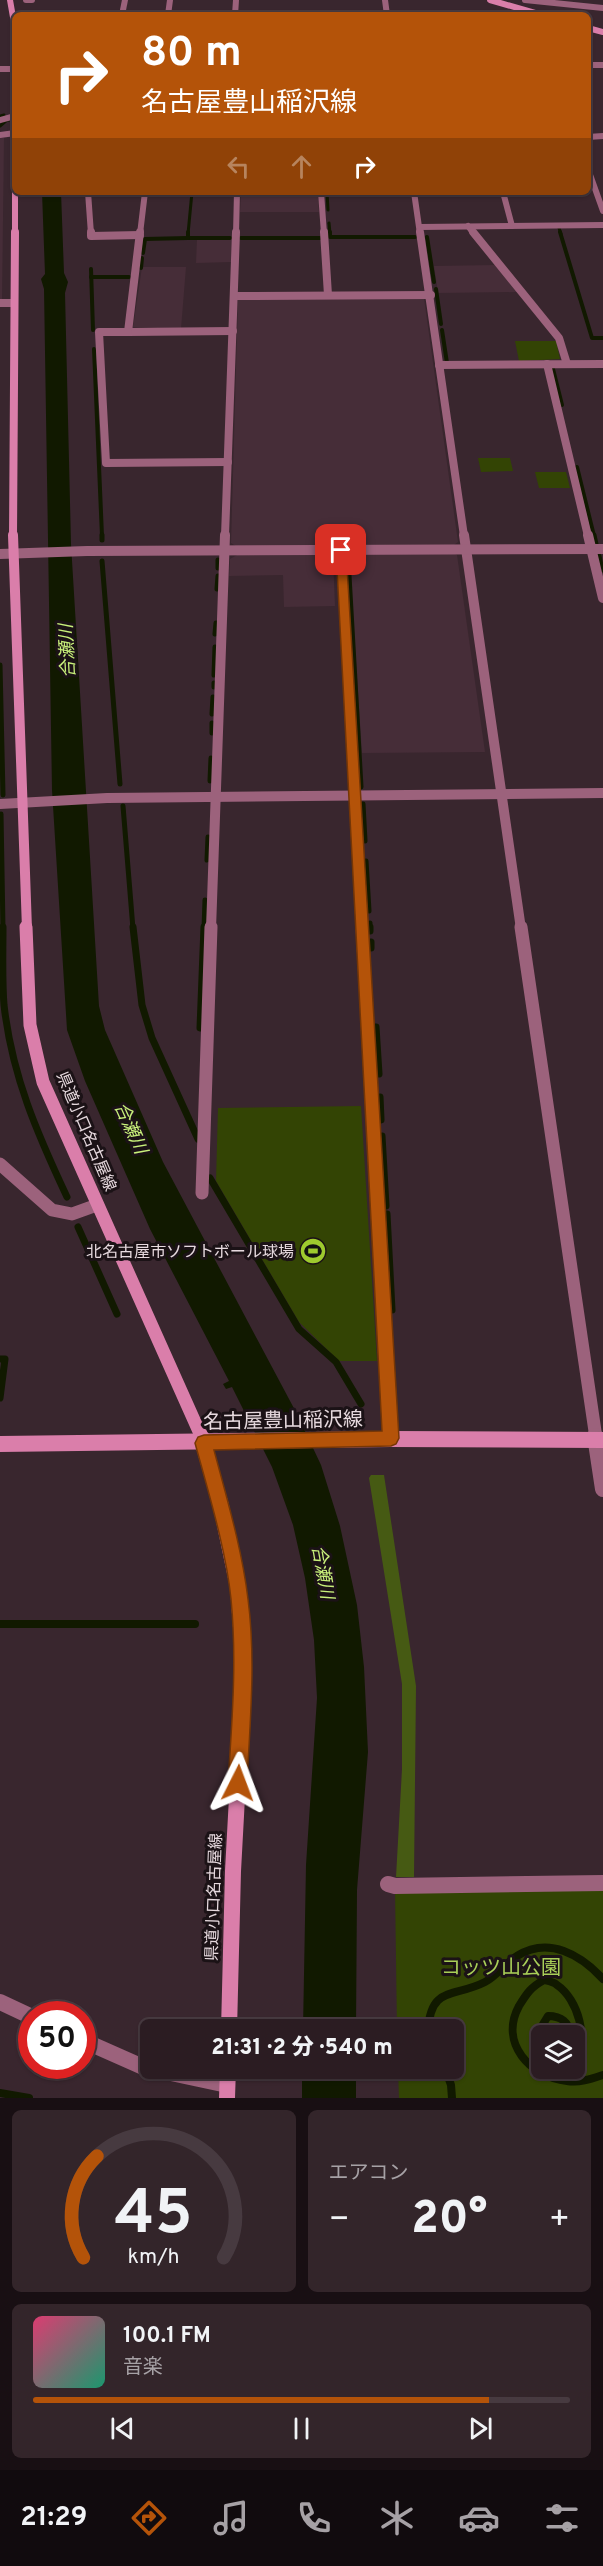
<!DOCTYPE html>
<html lang="ja">
<meta charset="utf-8">
<style>
:root{--surface:#2b1c22;--page:#33252a;--text:#f1f3f6;--muted:#a6a1a5;--line:#473a40;--accent:#b45309}
body{margin:0;font-family:Overpass,"Noto Sans JP",sans-serif;background:var(--page);color:var(--text);height:100vh;display:flex;flex-direction:column;font-size:22px;white-space:nowrap}
*{box-sizing:border-box;margin:0}
p{font-size:20px;color:var(--muted)}
.icon{flex:none;width:33px;height:33px;fill:none;stroke:currentColor;stroke-width:2;stroke-linecap:round;stroke-linejoin:round}
.map{position:relative;height:2098px;overflow:hidden}
.details{display:flex;flex-direction:column;gap:12px;padding:12px;background:#180f13;flex:1}
.details>*{flex:none}
.guide{position:absolute;left:12px;top:12px;width:579px;height:183px;border-radius:9px;box-shadow:0 2px 4px #0004,0 0 0 2px var(--line);background:#b45309;color:#fff;overflow:hidden}
.controls{position:absolute;left:531px;top:2025px;display:grid;gap:12px}
.controls a{display:grid;place-items:center;width:54px;height:54px;border-radius:9px;background:var(--surface);box-shadow:0 2px 4px #0004,0 0 0 2px var(--line);font-size:30px}
.speed{position:absolute;left:18px;top:2001px;display:flex;gap:12px;font-size:30px;font-weight:700;text-align:center}
.speed>*{display:grid;place-content:center;width:78px;height:78px;border-radius:50%;background:var(--surface);box-shadow:0 2px 4px #0004,0 0 0 2px var(--line);line-height:1}
.speed .limit{border:9px solid #d22;background:#fff;color:#111}
.pin{position:absolute;display:grid;place-items:center;width:51px;height:51px;color:#fff;margin:-26px;border-radius:12px;box-shadow:0 3px 9px #0006}
.me{position:absolute;width:66px;margin:-33px;rotate:3deg;stroke-linejoin:round;filter:drop-shadow(0 0 4px #0008)}
.turn{display:flex;align-items:center;gap:21px;height:126px;padding:0 30px;font-size:27px}
.turn .icon{width:78px;height:78px;stroke-width:2.5}
.turn b{display:block;font-size:42px;line-height:51px}
.lanes{display:flex;align-items:center;height:57px;padding:0 30px;background:#0003;justify-content:center;gap:30px;direction:ltr}
.lanes .off{opacity:.35}
.big{font-size:45px;font-weight:800;line-height:1.1}
.details .widget{flex:1;display:flex;flex-direction:column;justify-content:center;gap:9px;min-width:0;padding:0 21px;border-radius:9px;background:var(--page)}
.details .dial{align-items:center;gap:0}
.dial svg{height:156px;overflow:visible;fill:none;stroke:var(--line);stroke-width:7;stroke-linecap:round;text-anchor:middle}
.dial text{fill:var(--text);stroke:none}
.song{display:flex;align-items:center;gap:18px}
.cover{width:72px;height:72px;border-radius:9px;background:linear-gradient(135deg,hsl(340 70% 55%),hsl(160 70% 35%))}
.played{height:6px;border-radius:3px;background:linear-gradient(90deg,var(--accent) 85%,var(--line) 85%)}
.keys{display:flex;justify-content:space-around;direction:ltr}
.heat{display:flex;justify-content:space-between;align-items:center;font-size:33px;direction:ltr}
.details .tiles{flex:1;display:grid;gap:12px;grid-template-columns:1fr 1fr}
.widget:last-child{grid-column:span 2}
.trip{position:absolute;left:140px;top:2019px;width:324px;height:60px;border-radius:9px;background:var(--surface);box-shadow:0 2px 4px #0004,0 0 0 2px var(--line);font-weight:800;line-height:60px;text-align:center}
.dock{display:flex;height:96px;justify-content:space-around;align-items:center;background:#110b0e;color:var(--muted)}
.dock .icon{width:42px;height:42px}
.dock .selected{color:var(--accent)}
.dock b{font-size:27px;color:var(--text)}
.map>svg:first-child{display:block}
.built{fill:#462d38}
.green{fill:#334404;fill-rule:evenodd}
.forest{fill:#465a13}
.water{fill:#111900}
.lines{fill:none;stroke-linecap:round;stroke-linejoin:round}
.stream-far4{stroke:#111900;stroke-width:3}
.stream-far3{stroke:#111900;stroke-width:4}
.stream-far2{stroke:#111900;stroke-width:5}
.stream-far1{stroke:#111900;stroke-width:7}
.stream{stroke:#111900;stroke-width:8}
.street-far4{stroke:#9c627c;stroke-width:6}
.street-far3{stroke:#9c627c;stroke-width:8}
.street-far2{stroke:#9c627c;stroke-width:10}
.street-far1{stroke:#9c627c;stroke-width:13}
.street{stroke:#9c627c;stroke-width:16}
.secondary-far4{stroke:#da7eaa;stroke-width:6}
.secondary-far3{stroke:#da7eaa;stroke-width:8}
.secondary-far2{stroke:#da7eaa;stroke-width:10}
.secondary-far1{stroke:#da7eaa;stroke-width:13}
.secondary{stroke:#da7eaa;stroke-width:16}
.route{fill:#b45309;stroke:#753606;stroke-width:1.5}
.labels{text-anchor:middle;stroke-width:6;stroke-linejoin:round;paint-order:stroke}
.street-label{font-size:16px;fill:#e6d9de;stroke:#1b1216}
.poi-label{font-size:16px;fill:#e6d9de;stroke:#1b1216;text-anchor:end}
.water-label{font-size:18px;font-style:italic;fill:#c9f17b;stroke:#1b1216}
.near-street-label{font-size:20px;fill:#e6d9de;stroke:#1b1216}
.near-park-label{font-size:20px;fill:#a9cf58;stroke:#1b1216}
</style>
<div class="map">
<svg width="603" height="2098" viewBox="0 0 603 2098">
<rect width="100%" height="100%" fill="#39262e"/>
<g class="built">
<path d="M0,137L4,138L2,301H0Z"/>
<path d="M241,195H318L319,212H240Z"/>
<path d="M197,239H232L231,262L196,263Z"/>
<path d="M496,265L518,292L438,293L434,266Z"/>
<path d="M142,267H186L181,329L133,327Z"/>
<path d="M424,298L458,542L454,545L237,547L231,543L238,299Z"/>
<path d="M453,553L457,555L485,752L362,753L349,557L354,554Z"/>
<path d="M327,554L333,557L335,606L284,607L283,575L229,576L230,559L237,555Z"/>
</g>
<g class="green">
<path d="M515,341H556L560,359L519,361Z"/>
<path d="M478,458H510L513,471L481,472Z"/>
<path d="M535,472H566L570,488H539Z"/>
<path d="M361,1106L377,1361H339L299,1322L216,1181L218,1108Z"/>
<path d="M603,1886V2098H399L398,2069L453,2068V2030L397,2029L395,1888ZM542,2036H574V2068H542Z"/>
</g>
<path class="forest" d="M371,1475H384L416,1686L414,1877H396L402,1769V1684L369,1478Z"/>
<g class="water">
<path d="M42,192H61L64,273L68,282L65,293L71,544L99,1006L105,1030L163,1162L297,1414L321,1465L340,1526L357,1605L364,1667L368,1752L357,1890L356,2029H303L306,1865L317,1698L314,1640L305,1578L293,1525L272,1467L232,1387L226,1389L223,1384L229,1381L150,1229L85,1081L67,1030L52,790L44,289L41,279L45,274Z"/>
<rect x="302" y="2069" width="54" height="29"/>
</g>
<g class="lines">
<g class="stream-far4">
<path d="M0,116L4,115"/>
<path d="M0,126L7,120H12"/>
<path d="M327,192L328,210"/>
<path d="M329,223L330,234"/>
<path d="M559,228L561,234"/>
<path d="M188,234L192,192"/>
</g>
<g class="stream-far3">
<path d="M188,232V238H230"/>
<path d="M330,232V237H415"/>
<path d="M560,232L592,338H603"/>
<path d="M427,237L434,282"/>
<path d="M241,238H320"/>
<path d="M143,253L145,239L188,238"/>
<path d="M141,268L142,258"/>
<path d="M91,269L93,330"/>
<path d="M91,277H129"/>
<path d="M436,289L441,324"/>
<path d="M442,330L447,363H453"/>
<path d="M94,349L102,536"/>
<path d="M553,369L562,405"/>
<path d="M577,467L594,536"/>
</g>
<g class="stream-far2">
<path d="M102,535V540"/>
<path d="M594,535L596,544"/>
<path d="M599,556L602,570"/>
<path d="M348,558L361,787"/>
<path d="M218,560V568"/>
<path d="M102,561L120,784"/>
<path d="M217,589L218,576"/>
<path d="M215,634L216,623"/>
<path d="M0,665L3,795"/>
<path d="M214,675L215,647"/>
<path d="M214,683V687"/>
<path d="M212,714L213,697"/>
<path d="M212,723V733"/>
<path d="M210,781L211,758"/>
<path d="M363,804L365,841"/>
<path d="M123,806L133,929"/>
<path d="M1,814L3,929"/>
<path d="M207,860L208,837"/>
<path d="M366,861L369,911"/>
<path d="M370,923V929"/>
<path d="M204,929L205,900"/>
</g>
<g class="stream-far1">
<path d="M3,927C3,953 2,980 4,1005C12,1076 37,1133 67,1197"/>
<path d="M133,927L142,1005L152,1038L198,1139"/>
<path d="M370,927V931"/>
<path d="M371,942V948"/>
<path d="M376,1027L379,1074"/>
<path d="M200,1028L204,927"/>
<path d="M380,1097L381,1120"/>
<path d="M382,1136L386,1206"/>
<path d="M210,1178L299,1329L336,1362L361,1404"/>
<path d="M387,1214L392,1310"/>
<path d="M78,1227L117,1314"/>
<path d="M0,1359H5L0,1398"/>
</g>
<g class="stream">
<path d="M0,1624H195"/>
<path d="M428,2030C431,1985 454,1998 485,1982C497,1976 505,1963 517,1956C549,1936 581,1955 603,1979"/>
<path d="M542,2044L540,2029L548,2016C561,2016 570,2022 570,2036"/>
<path d="M574,2060C590,2041 578,1999 557,1985C554,1982 548,1981 544,1980C531,1987 527,1993 519,2006C499,2043 530,2077 567,2081C580,2083 591,2079 603,2075"/>
<path d="M445,2068L451,2085L452,2098"/>
<path d="M0,2093L29,2098"/>
</g>
<g class="street-far4">
<path d="M26,0H32"/>
<path d="M385,0L387,15"/>
<path d="M525,0L603,8"/>
<path d="M122,15L125,0"/>
<path d="M168,15L170,0"/>
<path d="M235,15L236,0"/>
<path d="M588,65H603"/>
<path d="M0,69H15"/>
<path d="M0,120L15,116"/>
<path d="M0,135L15,133"/>
<path d="M588,137L603,136"/>
<path d="M588,169L603,211"/>
<path d="M88,192L91,234"/>
<path d="M321,192L324,234"/>
<path d="M414,192L420,234"/>
<path d="M503,192L512,226"/>
<path d="M468,226L474,234"/>
<path d="M420,227L603,225"/>
<path d="M140,234L145,192"/>
<path d="M236,234L237,192"/>
</g>
<g class="street-far3">
<path d="M91,232V236L140,235"/>
<path d="M140,232L128,332L233,331"/>
<path d="M324,232L328,295"/>
<path d="M420,232L464,536"/>
<path d="M473,232L559,338L567,364"/>
<path d="M234,296L431,295"/>
<path d="M0,303H13"/>
<path d="M128,332H99L106,463L228,462"/>
<path d="M547,364L588,536"/>
<path d="M439,365L603,364"/>
<path d="M225,536L236,232"/>
</g>
<g class="street-far2">
<path d="M464,535L521,929"/>
<path d="M588,535L603,598"/>
<path d="M341,550L362,929"/>
<path d="M0,554L87,551L603,549"/>
<path d="M0,804L107,798L603,793"/>
<path d="M211,929L225,535"/>
</g>
<g class="street-far1">
<path d="M362,927L391,1438"/>
<path d="M521,927L596,1438"/>
<path d="M0,1164L52,1210L72,1214L97,1205"/>
<path d="M202,1193L211,927"/>
</g>
<g class="street">
<path d="M391,1436V1439"/>
<path d="M595,1436L603,1489"/>
<path d="M388,1884L395,1886L603,1883"/>
<path d="M0,2002L32,2017"/>
<path d="M82,2040L143,2067L227,2085"/>
</g>
<g class="secondary-far4">
<path d="M10,0L14,23L15,64"/>
<path d="M490,0L542,15"/>
<path d="M588,28L603,32"/>
<path d="M15,234V186"/>
</g>
<path class="secondary-far3" d="M13,536L15,232"/>
<path class="secondary-far2" d="M13,535L27,929"/>
<path class="secondary-far1" d="M26,927L30,1025L43,1082L202,1438"/>
<g class="secondary">
<path d="M201,1436L221,1506L238,1587L244,1668L233,1871L229,2030"/>
<path d="M0,1444L391,1439L603,1440"/>
<path d="M227,2098L228,2068"/>
</g>
</g>
<path class="route" d="M341,547L346,550L399,1438L396,1444L391,1446L214,1450C227,1499 242,1549 248,1599C256,1660 250,1722 247,1783L244,1790L238,1793L231,1790L228,1783C232,1722 237,1661 231,1599C226,1550 208,1491 195,1443L198,1437L204,1435L382,1431L336,550Z"/>
<defs>
<symbol id="stadium-disc" viewBox="-11 -11 22 22"><circle r="9.5" fill="#9eca2e" stroke="#1b1216"/><path d="M0-5a6.5 5 0 1 0 0 10a6.5 5 0 1 0 0-10ZM-3.5-1.8h7v3.6h-7Z" fill="#111"/></symbol>
</defs>
<g fill-rule="evenodd">
<use href="#stadium-disc" x="298" y="1236" width="30" height="30"/>
</g>
<g class="labels">
<g class="street-label">
<text transform="translate(87 1131) rotate(67)" y="6">県道小口名古屋線</text>
<text transform="translate(213 1897) rotate(-88)" y="6">県道小口名古屋線</text>
</g>
<g class="poi-label">
<text x="294" y="1257">北名古屋市ソフトボール球場</text>
</g>
<g class="water-label">
<text transform="translate(67 651) rotate(-93)" y="6">合瀬川</text>
<text transform="translate(131 1128) rotate(66)" y="6">合瀬川</text>
<text transform="translate(323 1572) rotate(80)" y="6">合瀬川</text>
</g>
<g class="near-street-label">
<text transform="translate(283 1420) rotate(-1)" y="7">名古屋豊山稲沢線</text>
</g>
<g class="near-park-label">
<text x="501" y="1974">コッツ山公園</text>
</g>
</g>
</svg>
<div class="controls">
<a><svg class="icon" aria-label="layers" viewBox="0 0 24 24"><path d="M12 4l9 5-9 5-9-5zM3 14l9 5 9-5"/></svg></a>
</div>
<div class="speed"><div class="limit">50</div></div>
<div class="pin" style="left:341px;top:550px;background:#d93025"><svg class="icon" aria-label="arrive" viewBox="0 0 24 24"><path d="M6 21V4h12l-3 4 3 4H6"/></svg></div>
<svg class="me" style="left:238px;top:1783px" viewBox="-20 -20 40 40"><path d="M0-17L14 15 0 8-14 15z" fill="#b45309" stroke="#fff" stroke-width="4"/></svg>
<div class="trip">21:31 · 2 分 · 540 m</div>
<div class="guide">
<div class="turn"><svg class="icon" aria-label="right" viewBox="0 0 24 24"><path d="M7 20v-9h11M14 6l5 5-5 5"/></svg><div><b>80 m</b>名古屋豊山稲沢線</div></div>
<div class="lanes"><svg class="icon off" aria-label="left" viewBox="0 0 24 24"><path d="M17 20v-9H6M10 6l-5 5 5 5"/></svg><svg class="icon off" aria-label="ahead" viewBox="0 0 24 24"><path d="M12 20V5M6 11l6-6 6 6"/></svg><svg class="icon" aria-label="right" viewBox="0 0 24 24"><path d="M7 20v-9h11M14 6l5 5-5 5"/></svg></div>
</div>
</div>
<section class="details">
<div class="tiles">
<div class="widget dial"><svg viewBox="0 0 100 80">
<path d="M14 69A42 42 0 1 1 86 69"/>
<path d="M14 69A42 42 0 0 1 21 17" stroke="#b45309"/>
<text x="50" y="56" font-size="32" font-weight="700">45</text>
<text x="50" y="72" font-size="11">km/h</text>
</svg></div>
<div class="widget"><p>エアコン</p>
<div class="heat"><a>−</a><b class="big">20°</b><a>+</a></div>
</div>
<div class="widget">
<div class="song"><i class="cover"></i><div><b>100.1 FM</b><p>音楽</p></div></div>
<div class="played"></div>
<div class="keys"><svg class="icon" aria-label="previous" viewBox="0 0 24 24"><path d="M18 5L8 12l10 7zM5 5v14"/></svg><svg class="icon" aria-label="pause" viewBox="0 0 24 24"><path d="M8 5v14M16 5v14"/></svg><svg class="icon" aria-label="next" viewBox="0 0 24 24"><path d="M6 5l10 7-10 7zM19 5v14"/></svg></div>
</div>
</div>
</section>
<nav class="dock">
<b>21:29</b>
<svg class="icon selected" aria-label="directions" viewBox="0 0 24 24"><path d="M12 3l9 9-9 9-9-9zM9 14v-3h6M13 9l2 2-2 2"/></svg>
<svg class="icon" aria-label="music" viewBox="0 0 24 24"><path d="M9 18V5l10-2v13"/><circle cx="6" cy="18" r="3"/><circle cx="16" cy="16" r="3"/></svg>
<svg class="icon" aria-label="phone" viewBox="0 0 24 24"><path d="M5 4h4l2 5-3 2q2 4 5 5l2-3 5 2v4C11 20 4 13 5 4z"/></svg>
<svg class="icon" aria-label="climate" viewBox="0 0 24 24"><path d="M12 3v18M4 7l16 10M4 17L20 7"/></svg>
<svg class="icon" aria-label="car" viewBox="0 0 24 24"><path d="M5 17H2v-5l4-1 3-4h7l3 4 3 1v5h-3M9 17h6M6 11h13"/><circle cx="7" cy="17" r="2"/><circle cx="17" cy="17" r="2"/></svg>
<svg class="icon" aria-label="filters" viewBox="0 0 24 24"><path d="M4 7h16M4 17h16"/><circle cx="9" cy="7" r="2"/><circle cx="15" cy="17" r="2"/></svg>
</nav>
